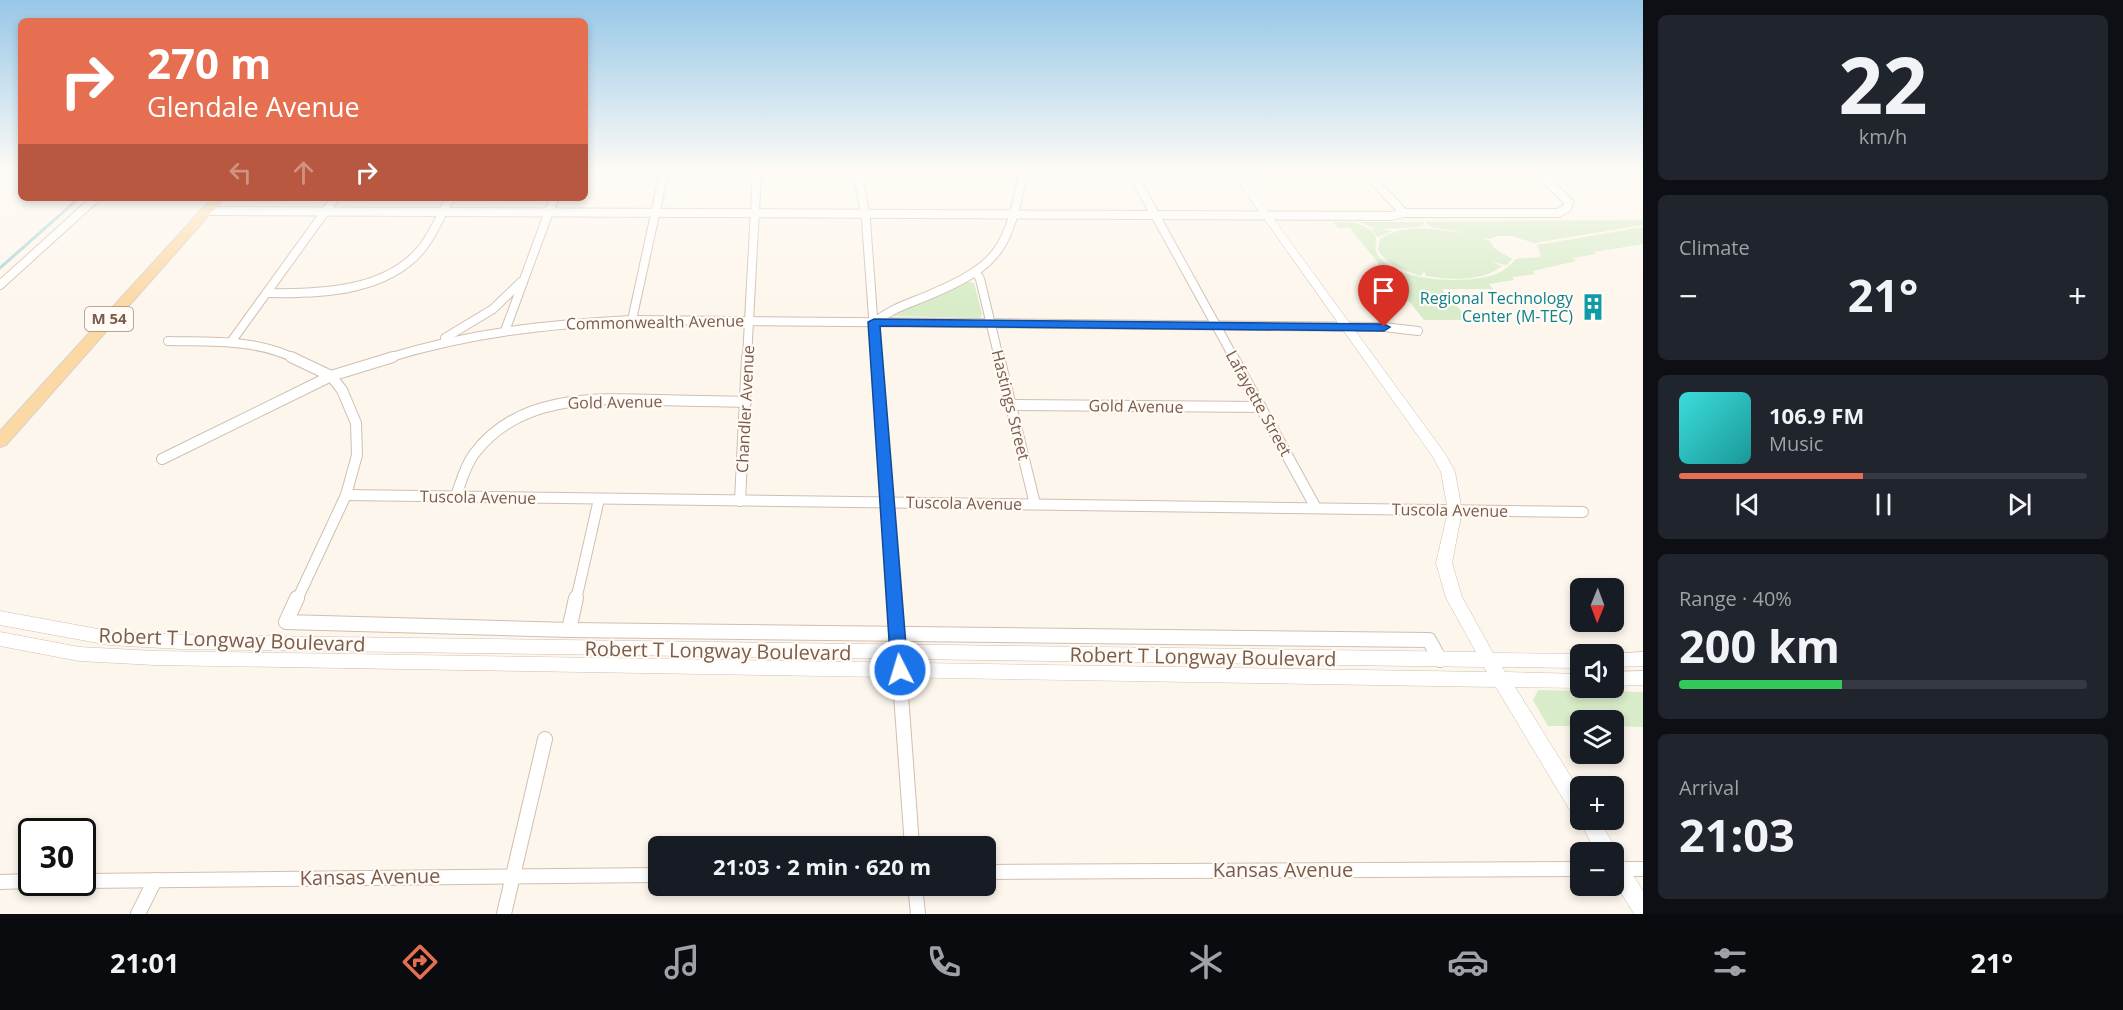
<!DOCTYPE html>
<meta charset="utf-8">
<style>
:root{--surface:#171b24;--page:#20242c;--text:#f1f3f6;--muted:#9ea1a6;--line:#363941;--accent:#e76f51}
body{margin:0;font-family:"Open Sans",sans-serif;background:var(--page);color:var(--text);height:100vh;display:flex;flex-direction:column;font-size:22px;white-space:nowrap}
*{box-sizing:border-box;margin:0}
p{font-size:20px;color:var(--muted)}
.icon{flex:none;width:33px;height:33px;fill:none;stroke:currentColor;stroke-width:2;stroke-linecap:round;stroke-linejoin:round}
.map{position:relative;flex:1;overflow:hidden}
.side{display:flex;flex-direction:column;gap:15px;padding:15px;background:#0d0f14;width:480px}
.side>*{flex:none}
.top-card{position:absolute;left:18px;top:18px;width:570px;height:183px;border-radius:9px;box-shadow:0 3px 9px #0003;background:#e76f51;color:#fff;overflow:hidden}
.needle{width:39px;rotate:181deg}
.tools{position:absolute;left:1570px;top:578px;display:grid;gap:12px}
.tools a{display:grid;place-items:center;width:54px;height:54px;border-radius:9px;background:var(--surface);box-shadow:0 3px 9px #0003;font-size:30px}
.speed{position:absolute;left:18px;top:818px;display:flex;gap:12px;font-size:30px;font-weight:700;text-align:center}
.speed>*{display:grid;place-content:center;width:78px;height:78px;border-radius:50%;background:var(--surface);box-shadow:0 3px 9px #0003;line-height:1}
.speed .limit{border:3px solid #111;border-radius:9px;background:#fff;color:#111}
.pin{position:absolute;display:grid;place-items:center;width:51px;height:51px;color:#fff;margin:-62px -26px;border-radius:50% 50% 50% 0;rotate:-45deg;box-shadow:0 0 6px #0007}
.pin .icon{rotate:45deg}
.me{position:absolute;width:66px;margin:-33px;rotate:355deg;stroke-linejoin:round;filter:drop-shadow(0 0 4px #0008)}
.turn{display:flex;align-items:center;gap:21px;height:126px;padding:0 30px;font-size:27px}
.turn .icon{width:78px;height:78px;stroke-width:2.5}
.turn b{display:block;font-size:42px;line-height:51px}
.lanes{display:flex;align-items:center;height:57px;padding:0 30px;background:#0003;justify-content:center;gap:30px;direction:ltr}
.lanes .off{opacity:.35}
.big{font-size:45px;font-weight:700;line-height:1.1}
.side .card{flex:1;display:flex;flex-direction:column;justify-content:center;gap:9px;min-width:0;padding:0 21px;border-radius:9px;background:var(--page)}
.side .dial{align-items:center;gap:0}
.dial b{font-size:78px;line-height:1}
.song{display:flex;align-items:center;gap:18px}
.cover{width:72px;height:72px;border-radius:9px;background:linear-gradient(135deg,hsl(180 70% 55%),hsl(180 70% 35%))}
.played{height:6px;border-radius:3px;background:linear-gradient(90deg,var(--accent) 45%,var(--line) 45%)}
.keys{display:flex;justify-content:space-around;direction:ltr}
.heat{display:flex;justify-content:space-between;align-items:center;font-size:33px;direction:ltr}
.charge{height:9px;border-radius:4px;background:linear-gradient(90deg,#34c759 40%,var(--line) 0)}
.trip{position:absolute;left:648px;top:836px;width:348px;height:60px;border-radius:9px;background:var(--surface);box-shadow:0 3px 9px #0003;font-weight:700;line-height:60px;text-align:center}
.menu{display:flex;height:96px;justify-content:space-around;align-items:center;background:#090b0e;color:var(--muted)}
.menu .icon{width:42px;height:42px}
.menu .active{color:var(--accent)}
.menu b{font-size:27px;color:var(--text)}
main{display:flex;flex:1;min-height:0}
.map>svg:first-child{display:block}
.green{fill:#d8ecc9}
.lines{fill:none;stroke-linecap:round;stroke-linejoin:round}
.stream{stroke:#a5d3da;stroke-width:3}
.minor-far2-casing{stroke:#d1beb0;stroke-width:10}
.minor-far1-casing{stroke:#d1beb0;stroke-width:12}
.minor-casing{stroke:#d1beb0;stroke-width:16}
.tertiary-casing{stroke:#d1beb0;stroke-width:1}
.primary-casing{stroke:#dad1cd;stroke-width:2}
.minor-far2{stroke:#fff;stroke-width:8}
.minor-far1{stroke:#fff;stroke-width:10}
.minor{stroke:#fff;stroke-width:14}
.tertiary{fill:#fff;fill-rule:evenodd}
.primary{fill:#fbd9a5;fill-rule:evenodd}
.route{fill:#1a73e8;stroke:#114b97;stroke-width:1.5}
.labels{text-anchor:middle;stroke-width:4.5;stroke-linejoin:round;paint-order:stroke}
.shield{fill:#fffaf3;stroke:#a28b7f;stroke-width:1.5}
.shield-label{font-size:15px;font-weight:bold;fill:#7a5c4d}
.culture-label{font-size:16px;fill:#0d838f;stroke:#fffaf3;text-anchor:end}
.street-label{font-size:16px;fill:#7a5c4d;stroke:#fffaf3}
.near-street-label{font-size:20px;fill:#7a5c4d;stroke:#fffaf3}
</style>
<main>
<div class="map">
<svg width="1643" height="914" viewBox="0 0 1643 914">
<rect width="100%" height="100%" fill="#fdf6ec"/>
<g class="green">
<path d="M1643,220V225L1534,243L1512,236H1498L1490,239L1480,237L1490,241L1494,248L1512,259L1507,265L1491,262L1502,266C1483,282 1449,280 1426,276L1424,271L1421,276C1405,271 1387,265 1378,250L1380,239C1404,222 1437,230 1464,233L1431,227L1425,222Z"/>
<path d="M1333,222C1349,222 1366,221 1376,237C1376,241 1375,247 1376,251C1389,283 1467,284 1493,275C1503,272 1510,266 1516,259L1539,257L1541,255L1537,245L1643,227V244L1594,252L1596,254L1573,258L1576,261L1533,271L1535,274L1512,277L1514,280L1489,284L1493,289H1442L1469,320H1424L1350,228H1338Z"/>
<path d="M1358,222H1422L1424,224L1419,227L1380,229L1392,231L1378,237L1370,228L1378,229Z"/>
<path d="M965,281L974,283L982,314L980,318L892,316L891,314Z"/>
<path d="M1538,690L1643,692V727L1614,726V720H1581V726H1548L1533,700Z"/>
</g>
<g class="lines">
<path class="stream" d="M0,268L79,198"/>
<defs>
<g id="minor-far2">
<path d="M858,173L866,220L876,358"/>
<path d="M1132,173L1234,358"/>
<path d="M1366,173L1404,213"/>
<path d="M206,211L1391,216L1404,213H1558L1567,208L1569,202L1538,173"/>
<path d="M976,272L980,279L999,358"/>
<path d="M0,285L96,198"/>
<path d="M268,293C320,294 388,292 423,247C434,233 441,214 450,198"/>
<path d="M632,320L664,173"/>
<path d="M874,323C890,309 908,304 927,296C1001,265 1008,248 1023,173"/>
<path d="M505,331L554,198"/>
<path d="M445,338L493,309L521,282"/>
<path d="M168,341C211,342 254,339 294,358"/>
<path d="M231,342L335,198"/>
<path d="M388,358C469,333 548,324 632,320L1384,327L1418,331"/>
<path d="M747,358L757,173"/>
</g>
<g id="minor-far1">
<path d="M291,357L331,376L342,390L356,423L357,455L346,495L297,600"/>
<path d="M876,357L894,600"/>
<path d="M999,357L1035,504"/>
<path d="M1233,357L1316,508"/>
<path d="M1011,405L1261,407"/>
<path d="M162,459L331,376L393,357"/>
<path d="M346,495L1583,512"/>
<path d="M456,496C461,482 465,466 474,454C518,395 593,398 659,400C688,401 717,401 746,402"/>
<path d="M740,501L747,357"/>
<path d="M576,600L599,499"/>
</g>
<g id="minor">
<path d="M297,598L286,622L569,630L1429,640L1440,660"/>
<path d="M894,598L912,846"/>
<path d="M569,630L576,598"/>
<path d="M1614,869H1643"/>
<path d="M986,872L1581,869"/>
<path d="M82,881L658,875"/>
<path d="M0,882L32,881"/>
<path d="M915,885L918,914"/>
<path d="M138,914L155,880"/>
<path d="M504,914L545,739"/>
</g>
<g id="tertiary">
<path d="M1232,173H1240L1446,455L1455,472L1462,511L1452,563L1462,597L1493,653L1582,654L1581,668L1502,667L1505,672L1581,674V687H1585L1581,688L1515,687L1581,793V819H1598L1614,845L1616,854L1621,856L1643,891V914H1634L1614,881V852H1596L1578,818L1574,817L1496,687L155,665L79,661L0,646V632L79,647L155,651L1487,672L1484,667L181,649L109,645L0,625V611L109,631L181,635L1476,652L1446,598L1436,563L1448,511L1441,472L1433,457Z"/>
<path d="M1643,652V666L1614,667V654H1611Z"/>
<path d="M1643,671V685L1614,686V672Z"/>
</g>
<path id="primary" d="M212,198H224L6,445L0,447V431Z"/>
</defs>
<use href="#minor-far2" class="minor-far2-casing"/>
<use href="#minor-far1" class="minor-far1-casing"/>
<use href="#minor" class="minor-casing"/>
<use href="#tertiary" class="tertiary-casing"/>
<use href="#primary" class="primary-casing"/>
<use href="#minor-far2" class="minor-far2"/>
<use href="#minor-far1" class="minor-far1"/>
<use href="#minor" class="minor"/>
<use href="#tertiary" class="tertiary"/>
<use href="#primary" class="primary"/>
</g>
<linearGradient id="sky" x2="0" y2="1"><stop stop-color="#97c7e8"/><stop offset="0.57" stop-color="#fefbf6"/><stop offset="1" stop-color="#fefbf6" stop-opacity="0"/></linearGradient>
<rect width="1643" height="301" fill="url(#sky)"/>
<path class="route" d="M874,319L1384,324L1390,327L1384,331L880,326L908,670L906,675L900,677L894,675L891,670L868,322Z"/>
<defs>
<symbol id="building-bare" viewBox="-9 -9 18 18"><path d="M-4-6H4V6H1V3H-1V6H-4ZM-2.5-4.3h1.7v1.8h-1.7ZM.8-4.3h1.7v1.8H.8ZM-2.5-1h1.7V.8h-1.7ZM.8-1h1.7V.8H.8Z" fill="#0f9aa8" stroke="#fffaf3" stroke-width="2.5" paint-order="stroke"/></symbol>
</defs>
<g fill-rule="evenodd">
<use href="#building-bare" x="1574" y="288" width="38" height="38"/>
</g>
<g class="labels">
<rect class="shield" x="85" y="307" width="48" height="24" rx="4.5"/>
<g class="shield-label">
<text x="109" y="324">M 54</text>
</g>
<g class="culture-label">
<text x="1573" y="304">Regional Technology<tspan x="1573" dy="18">Center (M-TEC)</tspan></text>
</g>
<g class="street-label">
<text transform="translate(655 322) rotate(-1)" y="6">Commonwealth Avenue</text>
<text transform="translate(615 402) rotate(-1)" y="6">Gold Avenue</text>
<text transform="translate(1259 403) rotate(61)" y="6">Lafayette Street</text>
<text transform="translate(1011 405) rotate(76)" y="6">Hastings Street</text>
<text transform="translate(1136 406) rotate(1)" y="6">Gold Avenue</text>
<text transform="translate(745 409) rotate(-87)" y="6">Chandler Avenue</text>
<text transform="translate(478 497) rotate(1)" y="6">Tuscola Avenue</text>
<text transform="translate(964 503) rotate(1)" y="6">Tuscola Avenue</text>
<text transform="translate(1450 510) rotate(1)" y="6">Tuscola Avenue</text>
</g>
<g class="near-street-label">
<text transform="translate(232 640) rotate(2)" y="7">Robert T Longway Boulevard</text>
<text transform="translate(718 651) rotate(1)" y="7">Robert T Longway Boulevard</text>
<text transform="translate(1203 657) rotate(1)" y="7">Robert T Longway Boulevard</text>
<text x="1283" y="877">Kansas Avenue</text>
<text transform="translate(370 877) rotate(-1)" y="7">Kansas Avenue</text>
</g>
</g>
</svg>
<div class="tools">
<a><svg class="needle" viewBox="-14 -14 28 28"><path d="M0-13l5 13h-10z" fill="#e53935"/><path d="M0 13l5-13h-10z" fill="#9ea1a6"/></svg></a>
<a><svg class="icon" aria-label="sound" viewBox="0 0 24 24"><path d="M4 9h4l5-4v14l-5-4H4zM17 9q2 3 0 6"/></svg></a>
<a><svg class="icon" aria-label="layers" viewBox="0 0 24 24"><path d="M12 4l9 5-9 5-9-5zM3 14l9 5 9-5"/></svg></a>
<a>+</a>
<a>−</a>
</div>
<div class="speed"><div class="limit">30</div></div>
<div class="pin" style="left:1384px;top:327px;background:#d93025"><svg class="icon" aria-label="arrive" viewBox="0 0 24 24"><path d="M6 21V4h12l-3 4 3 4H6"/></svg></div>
<svg class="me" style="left:900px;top:670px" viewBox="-20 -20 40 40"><circle r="17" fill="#1a73e8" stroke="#fff" stroke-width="3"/><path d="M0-11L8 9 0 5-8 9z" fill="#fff"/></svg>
<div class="trip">21:03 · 2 min · 620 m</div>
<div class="top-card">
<div class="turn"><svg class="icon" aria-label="right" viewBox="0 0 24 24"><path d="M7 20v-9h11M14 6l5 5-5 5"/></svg><div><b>270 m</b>Glendale Avenue</div></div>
<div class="lanes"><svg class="icon off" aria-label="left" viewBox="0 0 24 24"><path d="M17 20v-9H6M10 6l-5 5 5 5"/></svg><svg class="icon off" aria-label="ahead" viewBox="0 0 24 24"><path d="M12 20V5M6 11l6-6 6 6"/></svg><svg class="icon" aria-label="right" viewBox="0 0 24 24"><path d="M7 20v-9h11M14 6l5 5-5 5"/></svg></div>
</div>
</div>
<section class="side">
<div class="card dial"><b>22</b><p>km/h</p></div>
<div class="card"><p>Climate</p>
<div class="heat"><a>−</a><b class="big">21°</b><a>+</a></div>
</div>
<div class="card">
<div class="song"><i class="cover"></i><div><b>106.9 FM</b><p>Music</p></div></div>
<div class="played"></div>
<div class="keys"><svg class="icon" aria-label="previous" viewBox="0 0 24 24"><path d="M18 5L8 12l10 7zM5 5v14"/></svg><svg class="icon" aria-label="pause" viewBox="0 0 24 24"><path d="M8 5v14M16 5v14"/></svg><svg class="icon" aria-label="next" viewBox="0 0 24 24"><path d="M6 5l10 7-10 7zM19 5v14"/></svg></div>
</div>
<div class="card"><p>Range · 40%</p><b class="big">200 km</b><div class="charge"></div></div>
<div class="card"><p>Arrival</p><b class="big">21:03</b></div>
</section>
</main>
<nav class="menu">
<b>21:01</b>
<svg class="icon active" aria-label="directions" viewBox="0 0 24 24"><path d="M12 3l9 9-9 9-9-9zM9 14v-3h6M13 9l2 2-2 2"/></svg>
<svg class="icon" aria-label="music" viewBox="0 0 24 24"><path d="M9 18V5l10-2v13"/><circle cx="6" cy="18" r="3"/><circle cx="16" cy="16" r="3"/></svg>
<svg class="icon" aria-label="phone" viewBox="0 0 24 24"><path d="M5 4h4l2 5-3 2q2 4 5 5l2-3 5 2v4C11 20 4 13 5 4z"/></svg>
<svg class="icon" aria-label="climate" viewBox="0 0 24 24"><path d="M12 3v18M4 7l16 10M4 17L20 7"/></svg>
<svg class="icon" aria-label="car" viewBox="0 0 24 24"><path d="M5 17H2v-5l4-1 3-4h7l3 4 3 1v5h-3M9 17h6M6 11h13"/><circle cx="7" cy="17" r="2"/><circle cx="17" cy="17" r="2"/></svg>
<svg class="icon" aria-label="filters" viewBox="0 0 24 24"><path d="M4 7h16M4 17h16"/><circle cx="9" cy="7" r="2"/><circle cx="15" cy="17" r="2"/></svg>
<b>21°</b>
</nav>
